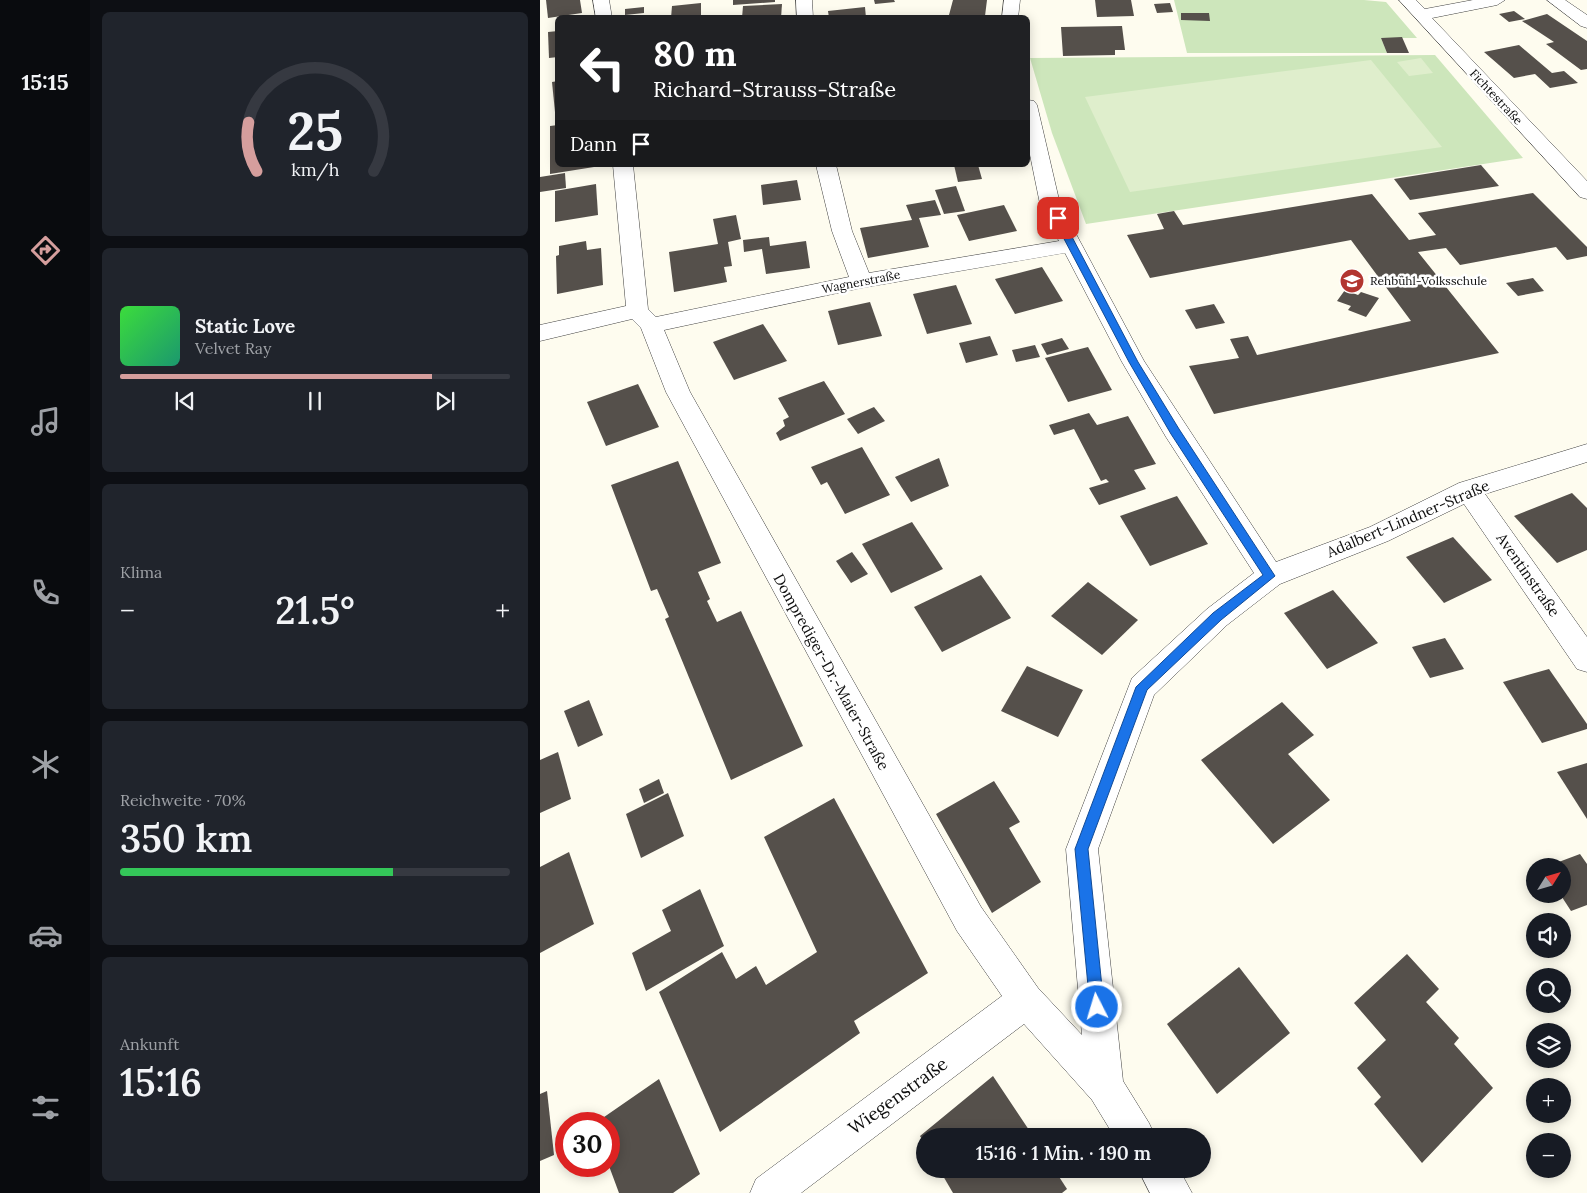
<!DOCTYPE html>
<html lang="de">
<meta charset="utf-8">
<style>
:root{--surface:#171b24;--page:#20242c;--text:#f1f3f6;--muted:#9ea1a6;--line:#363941;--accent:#d59e9d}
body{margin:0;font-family:Lora,serif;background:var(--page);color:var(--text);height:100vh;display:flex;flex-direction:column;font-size:19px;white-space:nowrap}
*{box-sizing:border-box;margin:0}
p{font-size:16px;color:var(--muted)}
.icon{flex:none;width:28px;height:28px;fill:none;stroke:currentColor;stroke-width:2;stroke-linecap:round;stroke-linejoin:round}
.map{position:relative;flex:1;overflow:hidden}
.details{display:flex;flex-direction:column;gap:12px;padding:12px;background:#0d0f14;width:450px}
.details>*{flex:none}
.banner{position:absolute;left:15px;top:15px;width:475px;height:152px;border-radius:8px;box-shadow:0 2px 12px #0003;background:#202124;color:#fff;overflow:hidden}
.needle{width:32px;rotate:53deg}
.buttons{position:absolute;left:986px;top:858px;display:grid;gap:10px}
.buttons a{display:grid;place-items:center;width:45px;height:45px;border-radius:50%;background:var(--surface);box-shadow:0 2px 12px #0003;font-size:25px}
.speed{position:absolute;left:15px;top:1112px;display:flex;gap:10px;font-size:25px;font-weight:700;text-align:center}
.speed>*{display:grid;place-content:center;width:65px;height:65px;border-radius:50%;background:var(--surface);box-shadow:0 2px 12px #0003;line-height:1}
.speed .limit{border:8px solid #d22;background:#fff;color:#111}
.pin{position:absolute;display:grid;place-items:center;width:42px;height:42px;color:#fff;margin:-21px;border-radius:10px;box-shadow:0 2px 8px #0006}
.me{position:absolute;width:55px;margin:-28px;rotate:355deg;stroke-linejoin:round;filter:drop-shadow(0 0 4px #0008)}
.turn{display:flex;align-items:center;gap:18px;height:105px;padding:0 15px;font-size:22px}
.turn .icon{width:65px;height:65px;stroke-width:2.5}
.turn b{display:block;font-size:35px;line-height:42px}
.then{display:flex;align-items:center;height:48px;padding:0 15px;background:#0003;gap:10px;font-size:19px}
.big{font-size:38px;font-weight:600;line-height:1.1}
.details .card{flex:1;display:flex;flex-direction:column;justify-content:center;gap:8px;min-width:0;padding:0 18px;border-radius:8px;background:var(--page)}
.details .dial{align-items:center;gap:0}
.dial svg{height:130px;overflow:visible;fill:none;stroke:var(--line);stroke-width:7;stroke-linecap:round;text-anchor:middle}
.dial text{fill:var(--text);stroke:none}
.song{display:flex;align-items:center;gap:15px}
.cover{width:60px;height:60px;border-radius:8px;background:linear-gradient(135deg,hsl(120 70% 55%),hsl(160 70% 35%))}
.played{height:5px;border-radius:2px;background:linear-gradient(90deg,var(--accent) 80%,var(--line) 80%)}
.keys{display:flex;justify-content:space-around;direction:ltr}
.heat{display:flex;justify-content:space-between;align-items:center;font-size:28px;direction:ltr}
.charge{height:8px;border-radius:4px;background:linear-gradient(90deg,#34c759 70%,var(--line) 0)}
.trip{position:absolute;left:376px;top:1128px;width:295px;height:50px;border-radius:25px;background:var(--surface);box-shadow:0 2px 12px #0003;font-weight:600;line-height:50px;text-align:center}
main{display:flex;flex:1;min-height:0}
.menu{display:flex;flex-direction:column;width:90px;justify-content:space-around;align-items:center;background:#090b0e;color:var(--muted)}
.menu .icon{width:35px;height:35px}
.menu .active{color:var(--accent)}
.menu b{font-size:22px;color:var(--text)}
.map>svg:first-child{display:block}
.green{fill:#cde6bb}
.pitch{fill:#dfeecc}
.building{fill:#55504b}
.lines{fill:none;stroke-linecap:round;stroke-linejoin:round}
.minor-casing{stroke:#404040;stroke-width:1}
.minor{fill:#fff;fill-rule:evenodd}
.route{fill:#1a73e8;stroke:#114b97}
.labels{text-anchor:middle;stroke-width:5;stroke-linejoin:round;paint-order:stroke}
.far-street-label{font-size:12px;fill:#0d0d0d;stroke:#fff}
.far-poi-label{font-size:12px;fill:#0d0d0d;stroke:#fff;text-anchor:start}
.street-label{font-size:15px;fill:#0d0d0d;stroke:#fff}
.near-street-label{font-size:18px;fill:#0d0d0d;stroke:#fff}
</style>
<main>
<nav class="menu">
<b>15:15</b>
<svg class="icon active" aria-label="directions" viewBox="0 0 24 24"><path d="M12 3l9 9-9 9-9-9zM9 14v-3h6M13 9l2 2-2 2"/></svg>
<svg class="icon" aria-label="music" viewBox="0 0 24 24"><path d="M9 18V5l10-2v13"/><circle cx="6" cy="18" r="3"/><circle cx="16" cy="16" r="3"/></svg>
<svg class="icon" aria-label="phone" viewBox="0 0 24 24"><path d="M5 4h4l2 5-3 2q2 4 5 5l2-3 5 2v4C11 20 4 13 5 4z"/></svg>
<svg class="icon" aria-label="climate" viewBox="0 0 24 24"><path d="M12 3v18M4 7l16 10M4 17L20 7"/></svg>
<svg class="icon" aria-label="car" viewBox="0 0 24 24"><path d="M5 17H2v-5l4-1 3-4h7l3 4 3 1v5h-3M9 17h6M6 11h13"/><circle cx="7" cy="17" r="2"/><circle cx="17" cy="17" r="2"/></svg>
<svg class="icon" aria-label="filters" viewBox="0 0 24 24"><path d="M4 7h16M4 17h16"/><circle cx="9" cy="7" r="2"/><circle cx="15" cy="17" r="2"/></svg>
</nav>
<section class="details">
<div class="card dial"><svg viewBox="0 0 100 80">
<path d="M14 69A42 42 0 1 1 86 69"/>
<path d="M14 69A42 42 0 0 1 9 39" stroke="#d59e9d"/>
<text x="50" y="56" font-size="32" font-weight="700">25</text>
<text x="50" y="72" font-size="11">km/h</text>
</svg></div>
<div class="card">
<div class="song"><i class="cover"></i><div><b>Static Love</b><p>Velvet Ray</p></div></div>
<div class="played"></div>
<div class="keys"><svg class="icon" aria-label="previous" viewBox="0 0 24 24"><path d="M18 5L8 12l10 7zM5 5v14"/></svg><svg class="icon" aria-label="pause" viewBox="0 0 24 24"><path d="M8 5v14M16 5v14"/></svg><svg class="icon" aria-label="next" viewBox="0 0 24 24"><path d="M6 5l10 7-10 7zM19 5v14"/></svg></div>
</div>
<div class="card"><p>Klima</p>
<div class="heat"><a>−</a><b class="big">21.5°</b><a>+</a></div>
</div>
<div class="card"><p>Reichweite · 70%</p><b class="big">350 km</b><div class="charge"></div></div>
<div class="card"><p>Ankunft</p><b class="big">15:16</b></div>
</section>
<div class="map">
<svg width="1047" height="1193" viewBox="0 0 1047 1193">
<rect width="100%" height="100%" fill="#fefcef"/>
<g class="green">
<path d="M634,0H824L846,2L877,38H841L847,53H647Z"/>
<path d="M895,55L983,158L546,224L512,133L490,58Z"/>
</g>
<g class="pitch">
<path d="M881,58L893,73L869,76L857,62Z"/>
<path d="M831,60L902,147L590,192L545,97Z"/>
</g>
<g class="building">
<path d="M6,0H40L42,13L8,18Z"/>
<path d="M193,0H235V2L193,5Z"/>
<path d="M334,0H354L355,2L335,4Z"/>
<path d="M413,0H447L445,16L409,15Z"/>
<path d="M555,0H591L594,16L557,17Z"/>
<path d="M161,3V18H131L132,6Z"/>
<path d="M630,3L633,12L617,13L614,4Z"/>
<path d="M242,4L241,18H202L203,6Z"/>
<path d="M104,7V13L85,15V9Z"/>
<path d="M325,7L326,18H289L288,11Z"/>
<path d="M974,11L985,19L969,22L959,14Z"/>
<path d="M641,13H669L670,21L641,20Z"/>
<path d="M1007,14L1047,41V69L1041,70L1006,44L1014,42L982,21Z"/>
<path d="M582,26L585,50H575V55L523,56L521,27Z"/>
<path d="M18,31V57L9,58L8,32Z"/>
<path d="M862,37L869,53H847L841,38Z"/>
<path d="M979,45L1012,73L1024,71L1038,83L1010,88L995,74L974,78L944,52Z"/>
<path d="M18,81V111L15,112L12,82Z"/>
<path d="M18,125V165H54V167L10,174V126Z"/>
<path d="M414,165H438L442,179L418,182Z"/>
<path d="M941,165L959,186L870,200L854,179Z"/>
<path d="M25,173L26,188L0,192V177Z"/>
<path d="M257,180L261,200L223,205L221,185Z"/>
<path d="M56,184L58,215L15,222V191Z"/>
<path d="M416,186L425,211L404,214L395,190Z"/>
<path d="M993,193L1047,247V256L1027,260L1016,247L920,265L906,248L878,252L959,353L674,414L649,366L699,358L690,339L708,336L717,355L871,321L811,240L610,278L587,235L624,229L617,214L634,211L643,225L832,194L869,240L896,235L878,213Z"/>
<path d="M395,200L401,215L379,218L389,247L328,258L320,228L372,220L366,205Z"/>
<path d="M464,205L477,231L429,241L417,215Z"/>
<path d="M196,215L201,239L188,242L192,266L184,267L187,282L134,292L129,252L178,244L173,219Z"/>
<path d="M229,237L230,246L266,241L270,268L226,274L222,249L204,252L203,240Z"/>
<path d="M46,241L47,250L61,248L63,285L17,294L16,256L19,255V246Z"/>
<path d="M502,267L523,301L475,314L455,279Z"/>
<path d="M993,278L1004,291L978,296L966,283Z"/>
<path d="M416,285L432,324L387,334L373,294Z"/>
<path d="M805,290L818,295L821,292L839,298L826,317L808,310L811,306L797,301Z"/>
<path d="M330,302L342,336L298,345L288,311Z"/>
<path d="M674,304L685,323L656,329L645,310Z"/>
<path d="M223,324L247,361L194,380L173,342Z"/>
<path d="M450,336L458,355L426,363L419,343Z"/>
<path d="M522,338L529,349L507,355L501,344Z"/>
<path d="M495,345L500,357L476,362L472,350Z"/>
<path d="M548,347L572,390L528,402L505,358Z"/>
<path d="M284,381L305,414L240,441L236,433L245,426L243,420L249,417L238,398Z"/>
<path d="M98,384L119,427L66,446L47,402Z"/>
<path d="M334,407L345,421L318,434L307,419Z"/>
<path d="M549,413L557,425L588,416L616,464L594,470L606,489L559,505L549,488L569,482L566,479L561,481L534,429L514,435L509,425Z"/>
<path d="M322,447L350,495L305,514L287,482L281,485L271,467Z"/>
<path d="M399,458L409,486L371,502L355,477Z"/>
<path d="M138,461L181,563L158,572L170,599L167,601L177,622L201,611L263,746L191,780L125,619L129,617L117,589L111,591L71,485Z"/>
<path d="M1032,493L1047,508V550L1017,563L974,516Z"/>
<path d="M637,496L668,544L610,566L580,516Z"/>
<path d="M372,522L403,569L351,593L322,544Z"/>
<path d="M913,537L952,580L904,603L866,557Z"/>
<path d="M312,552L328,574L311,583L296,561Z"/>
<path d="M441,575L471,618L402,652L374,607Z"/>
<path d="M548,582L598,620L562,655L511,616Z"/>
<path d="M793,590L838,643L787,669L744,613Z"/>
<path d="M905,638L924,669L890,678L872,647Z"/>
<path d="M487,666L543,690L518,737L461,711Z"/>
<path d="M1009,669L1047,724V729L1002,743L963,682Z"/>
<path d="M49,700L63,735L38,747L24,711Z"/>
<path d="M742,702L774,735L748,754L790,800L733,844L661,760Z"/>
<path d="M18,752L31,799L0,813V760Z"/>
<path d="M1047,763V819L1017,772Z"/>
<path d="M119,779L124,793L104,803L99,789Z"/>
<path d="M454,781L480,822L469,828L501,882L452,913L396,814Z"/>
<path d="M128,793L144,836L101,858L86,814Z"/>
<path d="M294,798L388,973L314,1021L320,1033L180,1132L119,992L182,952L196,979L216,966L226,985L277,952L224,837Z"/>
<path d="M29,852L54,924L0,953V867Z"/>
<path d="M1040,854L1047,864V905L1031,911L1020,894H1022V866H1008Z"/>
<path d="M160,889L184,946L106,991L92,953L131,931L122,910Z"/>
<path d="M867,954L899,989L886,1002L919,1038L914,1044L953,1088L882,1163L834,1104L841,1097L817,1068L846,1040L814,1003Z"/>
<path d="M699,967L750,1033L677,1094L627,1024Z"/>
<path d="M453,1076L493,1136H385V1145L380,1136Z"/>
<path d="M119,1079L160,1174L133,1193H79L69,1166V1124H54Z"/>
<path d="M7,1091L14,1155L0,1161V1094Z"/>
<path d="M399,1169H514L527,1189L522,1193H413Z"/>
</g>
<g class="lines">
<defs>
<g id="minor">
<path d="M53,0H69L72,18H56Z"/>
<path d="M256,0H272L273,18H257Z"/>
<path d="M464,0H480L478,18H462Z"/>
<path d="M859,0H876L885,9L933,0H965L957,5L892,18L1047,181V199L1040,197Z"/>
<path d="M1007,0H1025L1047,15V28L1041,26Z"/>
<path d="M488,100L494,101L497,105L520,204L604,361L736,562L830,527L919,483L1047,444V462L945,494L1047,637V672L1037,669L924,504L848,541L740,584L687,625L614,695L558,849L583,1081L609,1123L615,1136H574L552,1100L484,1024L261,1193H210L216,1179L462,996L417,931L126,392L101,328L92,319L0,341V325L86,306L73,165H93L108,309L116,317L309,277L292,231L276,165H296L312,231L329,273L519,241L500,204L488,145ZM525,253L582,362L626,437L714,573L667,609L592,678L526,849L542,1035L498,988L441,907L150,392L124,330L321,288Z"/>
<path d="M598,1169H639L652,1193H610Z"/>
</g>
</defs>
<use href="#minor" class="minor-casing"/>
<use href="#minor" class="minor"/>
</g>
<path class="route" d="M518,215L522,218L598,362L639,429L735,576L681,620L607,690L548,849L564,1007L562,1013L557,1015L552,1013L550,1007L535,849L596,687L673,613L723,575L631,434L589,362L513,218Z"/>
<defs>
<symbol id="school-disc" viewBox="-11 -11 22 22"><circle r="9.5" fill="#b23630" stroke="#fff"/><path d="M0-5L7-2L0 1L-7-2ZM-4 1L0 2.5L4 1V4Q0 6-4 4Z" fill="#fff"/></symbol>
</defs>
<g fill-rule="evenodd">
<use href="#school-disc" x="798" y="267" width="28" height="28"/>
</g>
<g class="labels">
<g class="far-street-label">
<text transform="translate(956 97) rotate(47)" y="4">Fichtestraße</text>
<text transform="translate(321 282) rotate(-11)" y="4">Wagnerstraße</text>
</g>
<g class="far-poi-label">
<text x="830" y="285">Rehbühl-Volksschule</text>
</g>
<g class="street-label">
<text transform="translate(868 519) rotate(-23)" y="5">Adalbert-Lindner-Straße</text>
<text transform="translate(988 575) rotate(55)" y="5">Aventinstraße</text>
<text transform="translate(291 672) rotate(61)" y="5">Domprediger-Dr.-Maier-Straße</text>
</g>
<g class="near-street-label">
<text transform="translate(358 1096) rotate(-36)" y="6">Wiegenstraße</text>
</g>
</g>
</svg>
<div class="buttons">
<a><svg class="needle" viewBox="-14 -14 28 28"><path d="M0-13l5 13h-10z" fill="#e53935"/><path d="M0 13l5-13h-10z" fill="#9ea1a6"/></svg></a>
<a><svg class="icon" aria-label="sound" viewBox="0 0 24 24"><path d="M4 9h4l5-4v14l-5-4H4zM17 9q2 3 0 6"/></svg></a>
<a><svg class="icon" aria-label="search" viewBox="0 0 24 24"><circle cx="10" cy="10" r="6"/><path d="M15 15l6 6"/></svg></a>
<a><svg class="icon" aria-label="layers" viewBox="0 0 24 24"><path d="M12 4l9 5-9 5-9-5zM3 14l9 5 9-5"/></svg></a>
<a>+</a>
<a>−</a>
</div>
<div class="speed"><div class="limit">30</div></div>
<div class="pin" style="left:518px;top:218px;background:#d93025"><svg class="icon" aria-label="arrive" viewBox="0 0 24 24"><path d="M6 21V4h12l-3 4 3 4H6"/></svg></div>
<svg class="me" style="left:557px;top:1007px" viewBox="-20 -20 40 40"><circle r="17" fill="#1a73e8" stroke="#fff" stroke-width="3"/><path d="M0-11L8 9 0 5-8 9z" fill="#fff"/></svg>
<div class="trip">15:16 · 1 Min. · 190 m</div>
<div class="banner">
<div class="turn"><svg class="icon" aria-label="left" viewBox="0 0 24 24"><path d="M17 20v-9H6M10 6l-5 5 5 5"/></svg><div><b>80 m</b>Richard-Strauss-Straße</div></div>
<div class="then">Dann<svg class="icon" aria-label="arrive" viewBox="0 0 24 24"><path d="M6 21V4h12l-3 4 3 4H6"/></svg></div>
</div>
</div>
</main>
